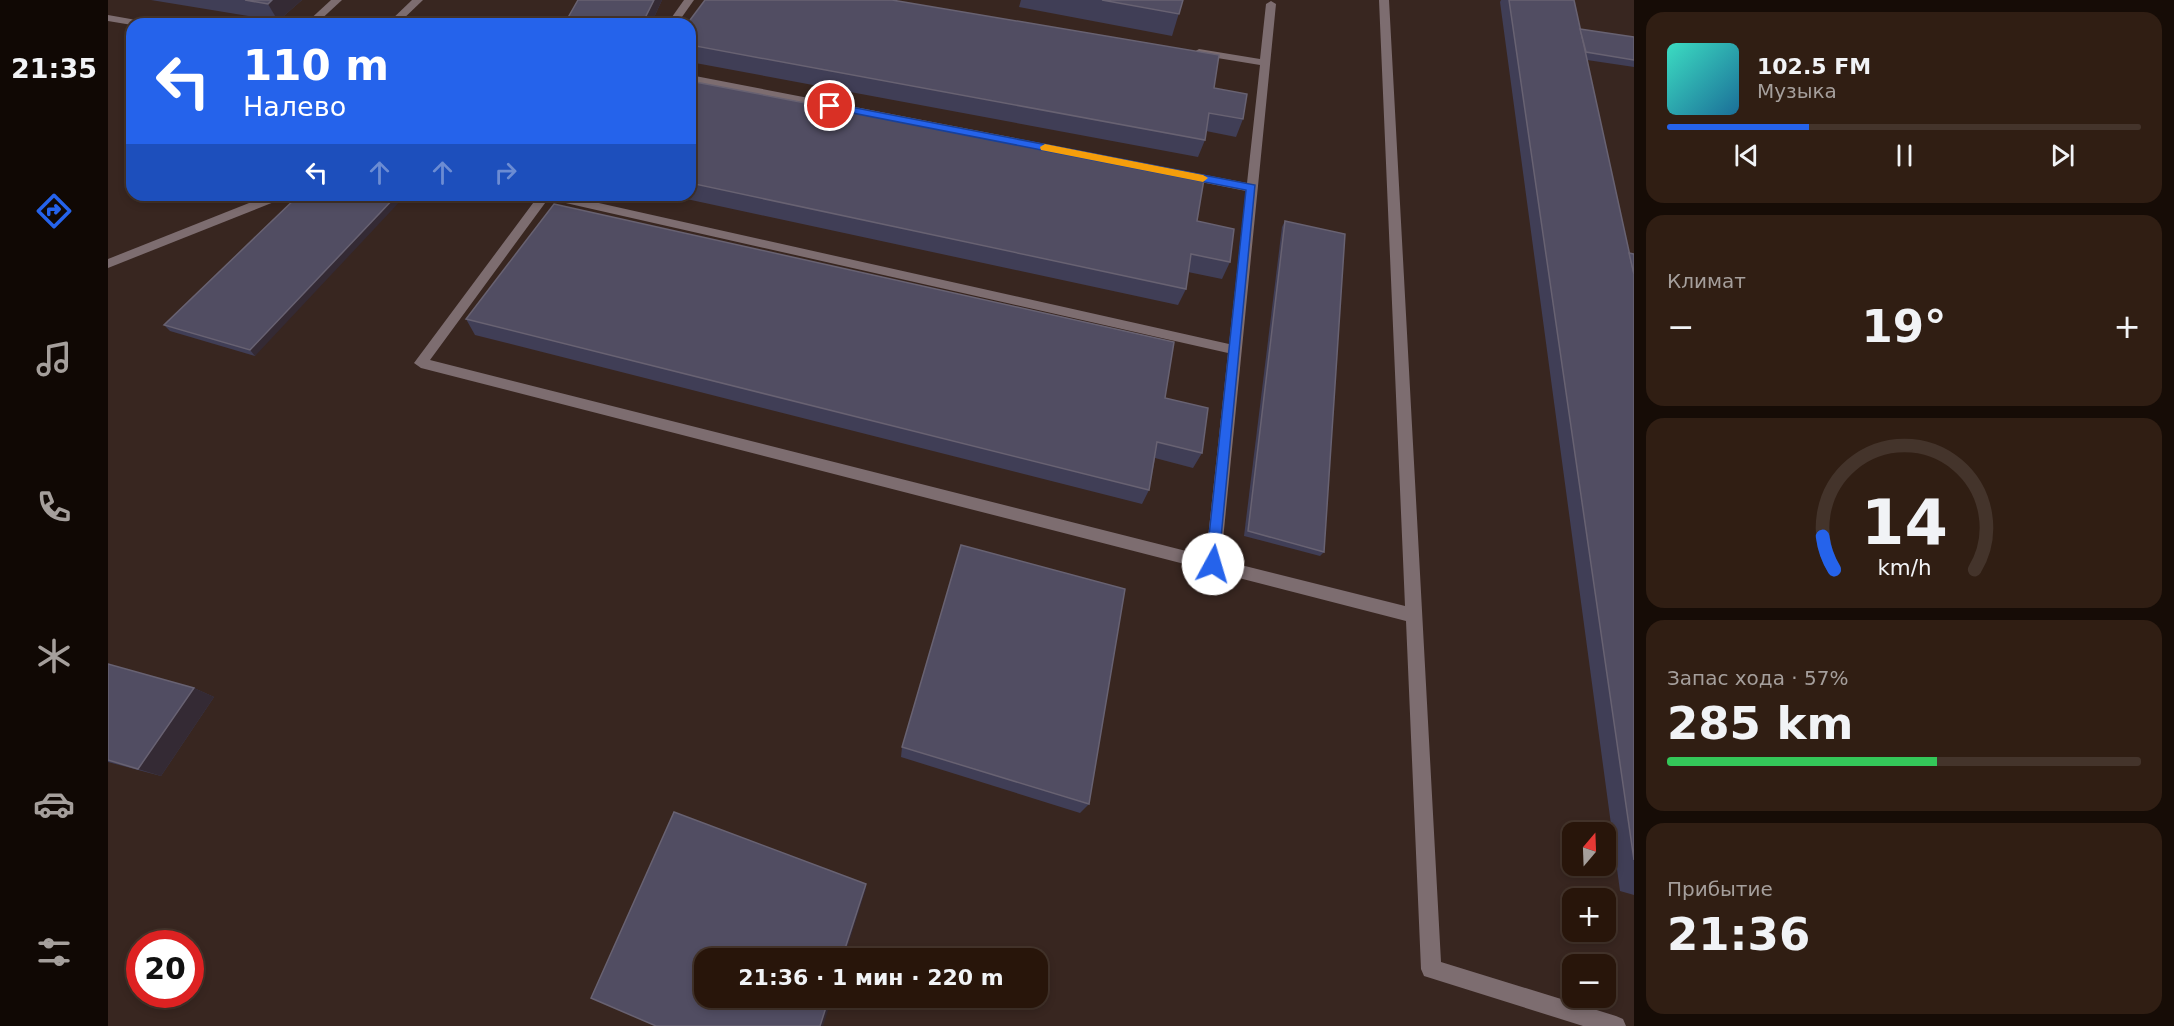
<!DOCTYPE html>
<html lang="ru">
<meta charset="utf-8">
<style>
:root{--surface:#28150a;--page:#301e13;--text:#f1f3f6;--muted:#a59f9c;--line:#44342b;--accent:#2563eb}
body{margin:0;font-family:"DejaVu Sans",sans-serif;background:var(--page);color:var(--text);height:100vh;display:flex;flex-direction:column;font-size:22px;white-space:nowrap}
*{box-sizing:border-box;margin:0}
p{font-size:20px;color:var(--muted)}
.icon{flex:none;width:33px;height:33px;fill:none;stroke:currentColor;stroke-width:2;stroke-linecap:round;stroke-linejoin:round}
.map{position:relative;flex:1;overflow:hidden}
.sheet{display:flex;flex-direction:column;gap:12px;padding:12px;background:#160c06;width:540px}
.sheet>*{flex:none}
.guide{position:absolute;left:18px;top:18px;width:570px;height:183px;border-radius:18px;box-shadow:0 3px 9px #0003,0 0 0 2px var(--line);background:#2563eb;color:#fff;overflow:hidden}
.needle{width:39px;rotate:19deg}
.controls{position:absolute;left:1454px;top:822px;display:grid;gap:12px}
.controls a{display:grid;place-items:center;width:54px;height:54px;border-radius:12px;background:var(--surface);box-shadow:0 3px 9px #0003,0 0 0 2px var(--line);font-size:30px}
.speed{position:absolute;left:18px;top:930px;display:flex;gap:12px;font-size:30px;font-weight:700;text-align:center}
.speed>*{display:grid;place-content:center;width:78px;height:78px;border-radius:50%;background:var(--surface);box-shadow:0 3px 9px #0003,0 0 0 2px var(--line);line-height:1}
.speed .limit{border:9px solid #d22;background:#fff;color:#111}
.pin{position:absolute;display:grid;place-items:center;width:51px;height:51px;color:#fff;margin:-26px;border:3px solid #fff;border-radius:50%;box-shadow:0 2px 6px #0007}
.me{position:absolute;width:66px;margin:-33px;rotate:6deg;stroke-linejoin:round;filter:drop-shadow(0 0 4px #0008)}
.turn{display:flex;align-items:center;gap:21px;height:126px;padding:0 18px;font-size:27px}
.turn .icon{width:78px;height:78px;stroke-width:2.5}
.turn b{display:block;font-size:42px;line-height:51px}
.lanes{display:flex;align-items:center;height:57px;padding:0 18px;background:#0003;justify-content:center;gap:30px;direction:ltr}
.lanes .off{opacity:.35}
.big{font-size:45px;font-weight:700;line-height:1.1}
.sheet .tile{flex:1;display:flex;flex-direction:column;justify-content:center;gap:9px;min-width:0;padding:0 21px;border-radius:18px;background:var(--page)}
.sheet .dial{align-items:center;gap:0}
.dial svg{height:156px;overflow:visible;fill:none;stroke:var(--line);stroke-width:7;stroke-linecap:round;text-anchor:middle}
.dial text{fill:var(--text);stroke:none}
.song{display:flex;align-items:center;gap:18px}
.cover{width:72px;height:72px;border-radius:9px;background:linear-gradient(135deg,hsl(170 70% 55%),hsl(200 70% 35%))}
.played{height:6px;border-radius:3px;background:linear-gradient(90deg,var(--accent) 30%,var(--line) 30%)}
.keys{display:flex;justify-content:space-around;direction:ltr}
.heat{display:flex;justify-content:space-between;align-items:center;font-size:33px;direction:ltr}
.charge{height:9px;border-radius:4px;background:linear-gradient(90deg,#34c759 57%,var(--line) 0)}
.trip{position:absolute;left:586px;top:948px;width:354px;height:60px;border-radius:18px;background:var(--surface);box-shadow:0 3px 9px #0003,0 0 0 2px var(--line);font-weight:700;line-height:60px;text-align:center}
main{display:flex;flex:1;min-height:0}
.menu{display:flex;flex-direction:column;width:108px;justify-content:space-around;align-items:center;background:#100804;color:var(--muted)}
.menu .icon{width:42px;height:42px}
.menu .active{color:var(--accent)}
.menu b{font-size:27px;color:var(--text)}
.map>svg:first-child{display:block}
.industrial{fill:#382620;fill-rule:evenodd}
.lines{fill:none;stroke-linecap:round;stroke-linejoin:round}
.minor{fill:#7d6d70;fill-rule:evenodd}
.wall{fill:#403e56}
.shaded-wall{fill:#342a34}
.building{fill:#514d62;stroke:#686272;stroke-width:1.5}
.route{fill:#2563eb;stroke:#184099;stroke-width:1.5}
.slow{fill:#f59e0b}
</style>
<main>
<nav class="menu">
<b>21:35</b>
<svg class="icon active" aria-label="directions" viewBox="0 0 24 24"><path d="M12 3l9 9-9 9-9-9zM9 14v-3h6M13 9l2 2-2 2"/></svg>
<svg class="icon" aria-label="music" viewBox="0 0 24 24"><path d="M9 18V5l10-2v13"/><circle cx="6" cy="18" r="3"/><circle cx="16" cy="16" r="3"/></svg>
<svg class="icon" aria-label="phone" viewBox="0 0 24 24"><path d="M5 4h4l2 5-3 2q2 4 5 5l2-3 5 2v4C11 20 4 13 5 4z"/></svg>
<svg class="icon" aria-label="climate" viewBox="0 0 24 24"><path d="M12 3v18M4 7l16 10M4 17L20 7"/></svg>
<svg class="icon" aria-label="car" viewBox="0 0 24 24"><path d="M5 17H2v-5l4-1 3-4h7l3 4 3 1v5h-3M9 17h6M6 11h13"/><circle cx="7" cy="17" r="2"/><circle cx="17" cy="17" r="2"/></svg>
<svg class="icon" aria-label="filters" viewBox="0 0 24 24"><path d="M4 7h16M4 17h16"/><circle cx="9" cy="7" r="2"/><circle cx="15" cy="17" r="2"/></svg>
</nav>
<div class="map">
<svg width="1526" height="1026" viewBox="0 0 1526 1026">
<rect width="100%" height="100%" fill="#351c0d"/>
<path class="industrial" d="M0,0H1526V1026H0ZM24,24H582V195H24ZM1464,832H1497V866H1464ZM1464,898H1497V932H1464ZM32,944H82V994H32ZM597,958H930V998H597ZM1464,964H1497V998H1464Z"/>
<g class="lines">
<g class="minor">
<path d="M223,0H234L208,24H197Z"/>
<path d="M304,0H315L290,24H279Z"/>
<path d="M576,0H586L569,24H559Z"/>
<path d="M1271,0H1281L1333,962L1508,1016L1515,1019L1518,1026H1475L1316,976L1313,969L1298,621L313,368L306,363L431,195H455L1121,344L1138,191L582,81V75L1139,183L1152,65L1091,55L1086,52L1091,49L1152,59L1158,4L1163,1L1168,4L1113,560L1297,606ZM440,199L1120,353L1098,556L322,360Z"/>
<path d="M0,15L34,21L39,24L24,25L0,21Z"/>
<path d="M161,195H178L176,198L0,268V259Z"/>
</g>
</g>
<g class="wall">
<path d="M43,0H194L170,21Z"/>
<path d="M470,0H554L543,24H459L458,21Z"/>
<path d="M913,0H1075L1064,36L911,7Z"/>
<path d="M1393,0H1466L1472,29L1526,37V67L1479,60L1521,253L1526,254V895L1512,891L1392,2Z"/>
<path d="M582,24L1106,88L1135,119L1128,137L1098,131L1097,140L1090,157L582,62Z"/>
<path d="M582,81L1089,221L1122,262L1114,279L1080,272L1078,289L1070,305L560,195H582Z"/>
<path d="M191,195L147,356L62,331L56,325Z"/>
<path d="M1177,221L1216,552L1212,556L1136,536L1174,227Z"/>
<path d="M358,319L1057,398L1094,453L1085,468L1047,458L1041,490L1034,504L367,335Z"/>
<path d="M0,664L86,688L106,697L53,776L0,762Z"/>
<path d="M794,747L981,804L972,813L793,757Z"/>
</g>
<g class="shaded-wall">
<path d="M164,0H194L170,21L160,4Z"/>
<path d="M546,0H554L543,24H534Z"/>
<path d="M289,195H298L147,356L142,350Z"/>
<path d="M86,688L106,697L53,776L30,769Z"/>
<path d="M758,884V889L736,958H734Z"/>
<path d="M721,998H724L715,1026H712Z"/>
</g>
<g class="building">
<path d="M137,0H164L160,4Z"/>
<path d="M470,0H546L534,24H499L458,21Z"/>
<path d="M597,0H784L1111,55L1106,88L1139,94L1135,119L1101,113L1097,140L582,45V24H579Z"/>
<path d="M994,0H1075L1071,14Z"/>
<path d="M1401,0H1466L1526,274V860Z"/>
<path d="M1472,29L1526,37V60L1478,52Z"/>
<path d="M582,81L1096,179L1089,221L1126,229L1122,262L1083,254L1078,289L582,183Z"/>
<path d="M191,195H289L142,350L56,325Z"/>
<path d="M446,204L1066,342L1057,398L1100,408L1094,453L1049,442L1041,490L358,319Z"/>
<path d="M1177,221L1237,234L1216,552L1140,531Z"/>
<path d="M1521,253L1526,254V274Z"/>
<path d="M853,545L1017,589L981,804L794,747Z"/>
<path d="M0,664L86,688L30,769L0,760Z"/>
<path d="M566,812L758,884L734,958H597V998H721L712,1026H548L483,998Z"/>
</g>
<path class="route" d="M722,103L1147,185L1110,569L1105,570L1100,569L1098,564L1138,190L719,108L718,106Z"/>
<path class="slow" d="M937,144L1095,175L1100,178L1095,182L933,150L932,147Z"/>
</svg>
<div class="controls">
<a><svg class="needle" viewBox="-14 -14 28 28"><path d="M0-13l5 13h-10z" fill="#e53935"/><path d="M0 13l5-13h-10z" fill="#a59f9c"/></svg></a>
<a>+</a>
<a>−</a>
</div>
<div class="speed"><div class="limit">20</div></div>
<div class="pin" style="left:722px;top:106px;background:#d93025"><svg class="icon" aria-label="arrive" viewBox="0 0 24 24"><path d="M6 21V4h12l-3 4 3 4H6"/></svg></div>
<svg class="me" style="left:1105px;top:564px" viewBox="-20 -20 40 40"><circle r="19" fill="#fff"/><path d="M0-13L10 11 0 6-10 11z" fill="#2563eb"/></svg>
<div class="trip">21:36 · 1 мин · 220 m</div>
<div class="guide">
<div class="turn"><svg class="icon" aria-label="left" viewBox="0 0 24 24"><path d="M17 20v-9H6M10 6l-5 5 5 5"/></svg><div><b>110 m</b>Налево</div></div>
<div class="lanes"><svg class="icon" aria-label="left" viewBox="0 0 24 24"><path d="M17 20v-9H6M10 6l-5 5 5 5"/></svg><svg class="icon off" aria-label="ahead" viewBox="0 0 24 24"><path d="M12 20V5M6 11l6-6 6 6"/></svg><svg class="icon off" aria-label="ahead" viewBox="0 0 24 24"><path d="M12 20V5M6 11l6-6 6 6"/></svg><svg class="icon off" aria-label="right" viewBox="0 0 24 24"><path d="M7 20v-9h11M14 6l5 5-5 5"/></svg></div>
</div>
</div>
<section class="sheet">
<div class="tile">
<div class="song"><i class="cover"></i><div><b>102.5 FM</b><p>Музыка</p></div></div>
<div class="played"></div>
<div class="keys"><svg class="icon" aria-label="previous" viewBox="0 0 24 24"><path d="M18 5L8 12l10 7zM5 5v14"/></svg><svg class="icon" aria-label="pause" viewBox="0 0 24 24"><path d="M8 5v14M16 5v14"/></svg><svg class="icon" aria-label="next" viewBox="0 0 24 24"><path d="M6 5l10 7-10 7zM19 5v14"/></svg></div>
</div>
<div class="tile"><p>Климат</p>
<div class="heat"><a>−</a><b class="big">19°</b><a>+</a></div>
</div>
<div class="tile dial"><svg viewBox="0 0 100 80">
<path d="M14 69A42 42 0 1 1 86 69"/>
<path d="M14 69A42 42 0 0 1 8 52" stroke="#2563eb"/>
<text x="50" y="56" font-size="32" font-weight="700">14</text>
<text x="50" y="72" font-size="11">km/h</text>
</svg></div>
<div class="tile"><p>Запас хода · 57%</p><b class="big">285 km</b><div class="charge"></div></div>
<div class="tile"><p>Прибытие</p><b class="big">21:36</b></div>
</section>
</main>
